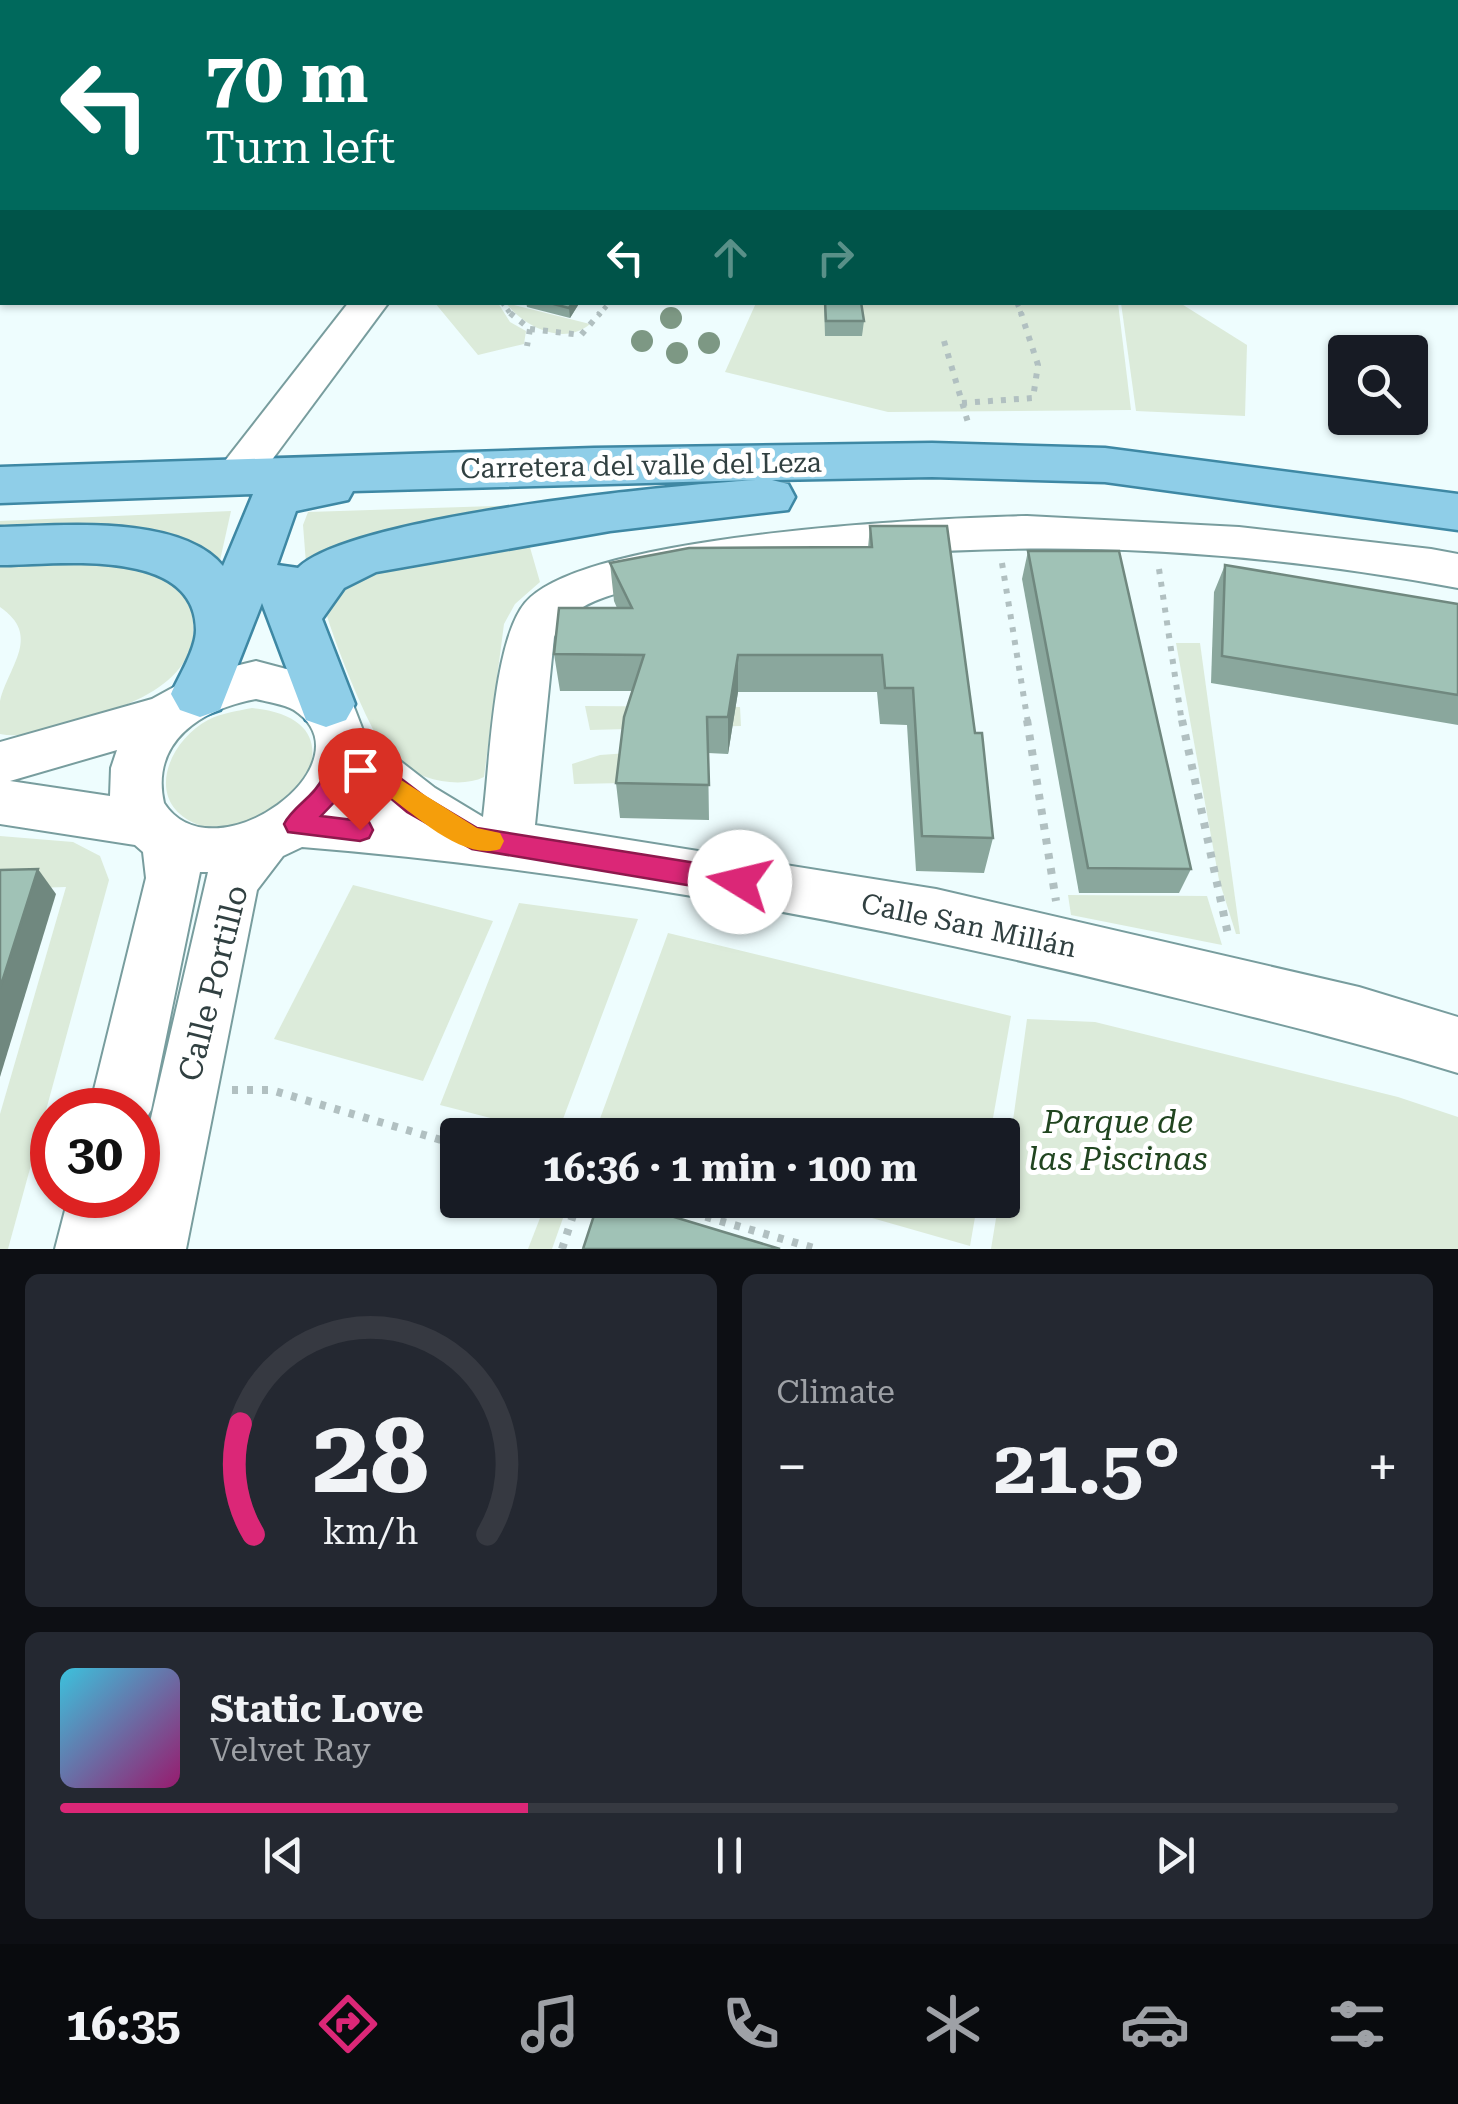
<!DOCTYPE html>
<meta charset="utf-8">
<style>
:root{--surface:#171b24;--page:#242831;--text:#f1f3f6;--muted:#9ea1a6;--line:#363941;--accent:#db2777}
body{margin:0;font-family:"Roboto Serif",serif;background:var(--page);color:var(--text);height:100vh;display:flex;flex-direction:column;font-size:38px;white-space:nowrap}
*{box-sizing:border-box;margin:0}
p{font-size:32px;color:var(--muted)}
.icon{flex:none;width:55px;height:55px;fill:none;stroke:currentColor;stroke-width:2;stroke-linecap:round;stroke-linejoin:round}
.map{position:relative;height:1249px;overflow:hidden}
.panel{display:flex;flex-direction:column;gap:25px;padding:25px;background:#0d0f14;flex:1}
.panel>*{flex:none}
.guide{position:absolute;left:0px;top:0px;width:1460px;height:305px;box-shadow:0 2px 8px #0004;background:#00695c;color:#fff;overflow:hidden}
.controls{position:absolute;left:1328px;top:335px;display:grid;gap:20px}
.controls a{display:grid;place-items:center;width:100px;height:100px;border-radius:10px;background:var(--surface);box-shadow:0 2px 8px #0004;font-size:50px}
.speed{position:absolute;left:30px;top:1088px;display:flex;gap:20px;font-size:50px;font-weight:700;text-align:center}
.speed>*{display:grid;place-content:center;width:130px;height:130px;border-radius:50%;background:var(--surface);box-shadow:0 2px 8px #0004;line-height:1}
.speed .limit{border:15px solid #d22;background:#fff;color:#111}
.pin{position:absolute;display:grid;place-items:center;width:85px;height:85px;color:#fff;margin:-102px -42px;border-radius:50% 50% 50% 0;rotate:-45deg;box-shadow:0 0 10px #0007}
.pin .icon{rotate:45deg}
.me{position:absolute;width:110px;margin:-55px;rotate:279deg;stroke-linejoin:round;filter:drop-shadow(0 0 8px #0008)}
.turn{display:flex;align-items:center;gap:35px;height:210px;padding:0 40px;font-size:45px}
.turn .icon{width:130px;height:130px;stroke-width:2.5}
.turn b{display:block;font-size:70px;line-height:85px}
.lanes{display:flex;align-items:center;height:95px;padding:0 40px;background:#0003;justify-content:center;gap:50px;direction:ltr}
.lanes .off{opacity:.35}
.big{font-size:75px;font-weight:700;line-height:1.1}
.panel .card{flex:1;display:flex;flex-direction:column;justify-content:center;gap:15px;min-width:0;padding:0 35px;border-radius:15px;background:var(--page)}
.panel .dial{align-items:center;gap:0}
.dial svg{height:260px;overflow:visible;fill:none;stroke:var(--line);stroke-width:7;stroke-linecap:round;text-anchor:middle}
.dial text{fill:var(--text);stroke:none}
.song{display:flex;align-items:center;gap:30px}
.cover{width:120px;height:120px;border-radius:15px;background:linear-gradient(135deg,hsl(190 70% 55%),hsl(320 70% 35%))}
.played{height:10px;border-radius:5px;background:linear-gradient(90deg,var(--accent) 35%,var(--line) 35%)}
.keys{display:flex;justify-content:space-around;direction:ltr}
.heat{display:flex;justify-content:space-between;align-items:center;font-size:55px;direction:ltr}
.panel .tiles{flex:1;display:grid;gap:25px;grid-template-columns:1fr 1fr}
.card:last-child{grid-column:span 2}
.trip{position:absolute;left:440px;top:1118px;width:580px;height:100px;border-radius:10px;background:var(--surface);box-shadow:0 2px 8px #0004;font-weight:700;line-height:100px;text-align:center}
.dock{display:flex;height:160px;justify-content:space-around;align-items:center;background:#090b0e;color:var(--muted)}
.dock .icon{width:70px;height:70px}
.dock .current{color:var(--accent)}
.dock b{font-size:45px;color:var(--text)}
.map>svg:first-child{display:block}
.green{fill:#dcebda}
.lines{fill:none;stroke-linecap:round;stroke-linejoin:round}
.minor-casing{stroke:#789d9e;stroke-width:4}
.major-casing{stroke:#3e88a4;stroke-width:5}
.path-far2{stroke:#b1c0c1;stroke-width:5;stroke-dasharray:4 5;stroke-linecap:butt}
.path-far1{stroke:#b1c0c1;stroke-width:6;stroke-dasharray:5 8;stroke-linecap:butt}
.path{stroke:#b1c0c1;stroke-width:8;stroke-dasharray:6 9;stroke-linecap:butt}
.minor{fill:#fff;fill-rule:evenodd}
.major{fill:#8fcee8;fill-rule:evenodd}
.tree{fill:#7d9884}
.wall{fill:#8aa79d}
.shaded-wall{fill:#70887f}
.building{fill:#a0c2b6;stroke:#70887f;stroke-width:2.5}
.route{fill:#db2777;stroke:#8e194d;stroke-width:2.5}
.slow{fill:#f59e0b}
.labels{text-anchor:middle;stroke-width:10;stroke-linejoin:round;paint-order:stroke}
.street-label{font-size:28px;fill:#314041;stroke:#fff}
.near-street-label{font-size:32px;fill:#314041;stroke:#fff}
.near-park-label{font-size:32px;font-style:italic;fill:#214520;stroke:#fff}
</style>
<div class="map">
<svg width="1458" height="1249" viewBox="0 0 1458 1249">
<rect width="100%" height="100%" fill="#eefdfe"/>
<g class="green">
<path d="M435,303H498L510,322L526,331L524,344L478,355Z"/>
<path d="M506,303L590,324C563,347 523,326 506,303Z"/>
<path d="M756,303H1118L1131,410L888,412L725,372Z"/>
<path d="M1121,303H1180L1247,345L1245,416L1136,411Z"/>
<path d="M619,502L307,576L303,525L308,512Z"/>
<path d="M231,511L219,565L0,535V521Z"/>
<path d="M529,544L540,582L515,604L504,624L484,777C458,790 412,778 391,757C371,737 333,639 325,609L350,578Z"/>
<path d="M0,564L131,565L179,578C226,669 149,701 75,722C52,728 24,739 0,734C0,724 0,711 0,701C9,665 42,636 0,607Z"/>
<path d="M1176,643H1200L1240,934H1236L1219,880Z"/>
<path d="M585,706L740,707L741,726L590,730Z"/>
<path d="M252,708C384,721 270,862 192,822C144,798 170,740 208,720C222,713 237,711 252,708Z"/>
<path d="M628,753L624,783L574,784L572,764L600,755Z"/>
<path d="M0,836L73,842L100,856L109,880L8,1249H0V1114L66,887L0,889Z"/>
<path d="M353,885L493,921L423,1081L274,1039Z"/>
<path d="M1068,895L1207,896L1222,945L1071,915Z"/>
<path d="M519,903L638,919L557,1135L440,1105Z"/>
<path d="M668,933L1011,1016L990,1135H594Z"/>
<path d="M1027,1019L1095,1022L1398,1097L1458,1117V1249H991L999,1200H1002Z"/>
<path d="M547,1200L568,1204L552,1249H528Z"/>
<path d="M809,1200H978L970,1246Z"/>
</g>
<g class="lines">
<defs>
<g id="minor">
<path d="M349,302H389L251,488L236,492L221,488L214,477L221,466Z"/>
<path d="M1027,516L1239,527L1431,549L1458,554V588C1208,541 947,533 696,580C650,588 578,589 554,637L535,825L936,889L1359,987L1458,1017V1073C1354,1041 1249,1016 1144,990C867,922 586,870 302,847L283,856L257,890L186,1249H55L69,1195H133L131,1204L133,1195H138V1174L208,872H200L151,1110L138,1133V1110H89L146,878L143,852L135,845L0,824V742L152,699L194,676L256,661L324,679L352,702L364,733L435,788L483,817C490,763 493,642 525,603C582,534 933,518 1027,516ZM256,699C268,702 284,704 294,710C374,762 214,880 164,803C150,741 202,709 256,699ZM117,750L111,768L110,796L10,781ZM356,786L383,808L344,805Z"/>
</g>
<path id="major" d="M932,443L1105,448L1458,494V530L1105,482L932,477L772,480L788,484L795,497L788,510L610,531L376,572L344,588L322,619L355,704L346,720L326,727L306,720L262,603L220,710L200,717L180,710L171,694C179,676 196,649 196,630C196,545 55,565 0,565V527C61,526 180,514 223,566L253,494L0,503V467L594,448ZM756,480C671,485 351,516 298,568L277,565L296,511L348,500L353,491Z"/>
</defs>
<use href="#minor" class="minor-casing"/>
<use href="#major" class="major-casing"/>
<g class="path-far2">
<path d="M0,49L2,44"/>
<path d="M502,302L512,316"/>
<path d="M1017,303L1022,316"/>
<path d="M598,316L610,302"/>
</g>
<g class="path-far1">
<path d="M510,313L530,329L527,346"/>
<path d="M530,329L581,335L600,313"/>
<path d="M944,341L969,426"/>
<path d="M962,403L1033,398L1038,365L1021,313"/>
<path d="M1002,563L1028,723"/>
<path d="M1159,569L1182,723"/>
</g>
<g class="path">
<path d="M1027,720L1056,901"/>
<path d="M1182,720L1229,939"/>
<path d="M232,1090H271L458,1145"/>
<path d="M648,1200L817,1249"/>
<path d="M562,1249L578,1200"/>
</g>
<use href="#minor" class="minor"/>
<use href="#major" class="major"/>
</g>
<g class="tree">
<circle cx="671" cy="318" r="11"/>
<circle cx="642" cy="341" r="11"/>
<circle cx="709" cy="343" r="11"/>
<circle cx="677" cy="353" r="11"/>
</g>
<g class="wall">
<path d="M526,302H580L570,318L527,307Z"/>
<path d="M824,302H861L864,321L862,336H825Z"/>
<path d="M870,526L975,733L993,838L984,873L916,871L907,725L880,724L877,692H738L728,754L708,753L709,820L620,818L616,783L632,691H560L554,654L617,608L614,601L610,563L868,548Z"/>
<path d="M1028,551L1191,869L1179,893H1079L1022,579Z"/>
<path d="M1225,565L1458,604V725L1211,683L1214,592Z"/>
</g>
<g class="shaded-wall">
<path d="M573,302H580L570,318L569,308Z"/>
<path d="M738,655V692L728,754V717Z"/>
<path d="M38,869L56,894L0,1077V988Z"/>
</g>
<g class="building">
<path d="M546,302H573L569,308Z"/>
<path d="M825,302H861L864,321H826Z"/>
<path d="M870,526H947L975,733H982L993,838L922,836L913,688H885L882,655H738L728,717H707L709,785L616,783L624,717L644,655L554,654L559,608H632L610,563L689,548L872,547Z"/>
<path d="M1028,551H1119L1191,869L1088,868Z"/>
<path d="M1225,565L1458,604V695L1222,656Z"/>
<path d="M38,869L0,988V870Z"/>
<path d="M599,1200H618L780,1249H583Z"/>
</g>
<path class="route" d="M344,735L425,797L477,828L740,870L750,874L754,882L750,890L740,894L472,849L407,812L351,765L341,795L321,816L369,822L373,830L369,838L360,841L288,832L284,824C293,806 314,797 322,779C329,763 326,742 344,735Z"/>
<path class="slow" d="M390,773L477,828L500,833L504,841L500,849C462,862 411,811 382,791L378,783L382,776Z"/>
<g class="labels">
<g class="street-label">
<text transform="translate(641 465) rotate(-1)" y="10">Carretera del valle del Leza</text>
<text transform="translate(969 925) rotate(12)" y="10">Calle San Millán</text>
</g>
<g class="near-street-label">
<text transform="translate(213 983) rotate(-76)" y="11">Calle Portillo</text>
</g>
<g class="near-park-label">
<text x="1118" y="1133">Parque de<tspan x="1118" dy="37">las Piscinas</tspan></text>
</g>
</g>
</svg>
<div class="controls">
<a><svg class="icon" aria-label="search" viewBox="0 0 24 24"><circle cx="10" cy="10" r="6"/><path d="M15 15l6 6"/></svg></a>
</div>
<div class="speed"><div class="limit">30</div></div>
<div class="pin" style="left:360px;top:830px;background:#d93025"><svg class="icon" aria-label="arrive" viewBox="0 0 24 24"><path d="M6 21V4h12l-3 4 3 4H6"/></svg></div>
<svg class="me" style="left:740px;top:882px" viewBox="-20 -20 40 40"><circle r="19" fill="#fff"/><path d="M0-13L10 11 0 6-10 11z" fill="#db2777"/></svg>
<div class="trip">16:36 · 1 min · 100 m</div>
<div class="guide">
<div class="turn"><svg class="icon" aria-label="left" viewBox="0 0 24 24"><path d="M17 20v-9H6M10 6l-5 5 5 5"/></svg><div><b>70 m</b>Turn left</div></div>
<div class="lanes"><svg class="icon" aria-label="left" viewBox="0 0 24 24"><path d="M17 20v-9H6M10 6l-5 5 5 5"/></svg><svg class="icon off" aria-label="ahead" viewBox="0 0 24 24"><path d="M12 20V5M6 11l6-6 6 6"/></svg><svg class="icon off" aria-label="right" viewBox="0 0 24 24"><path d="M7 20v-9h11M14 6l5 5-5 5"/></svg></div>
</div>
</div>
<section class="panel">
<div class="tiles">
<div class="card dial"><svg viewBox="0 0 100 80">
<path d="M14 69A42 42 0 1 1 86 69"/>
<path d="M14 69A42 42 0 0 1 10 35" stroke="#db2777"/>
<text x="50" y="56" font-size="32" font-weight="700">28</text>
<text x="50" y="72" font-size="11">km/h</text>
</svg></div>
<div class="card"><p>Climate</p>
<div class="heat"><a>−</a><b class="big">21.5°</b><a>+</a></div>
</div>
<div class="card">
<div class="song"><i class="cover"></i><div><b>Static Love</b><p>Velvet Ray</p></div></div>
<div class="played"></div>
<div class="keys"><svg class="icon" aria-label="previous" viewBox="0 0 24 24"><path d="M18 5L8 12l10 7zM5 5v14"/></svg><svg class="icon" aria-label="pause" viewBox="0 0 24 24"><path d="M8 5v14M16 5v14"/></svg><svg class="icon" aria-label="next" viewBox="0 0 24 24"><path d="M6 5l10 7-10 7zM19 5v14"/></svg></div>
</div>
</div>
</section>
<nav class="dock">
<b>16:35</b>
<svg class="icon current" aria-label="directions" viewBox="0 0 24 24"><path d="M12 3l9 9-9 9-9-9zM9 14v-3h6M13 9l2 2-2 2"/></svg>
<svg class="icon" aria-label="music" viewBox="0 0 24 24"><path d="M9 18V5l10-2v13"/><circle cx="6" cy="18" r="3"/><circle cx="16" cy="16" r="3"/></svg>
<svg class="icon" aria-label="phone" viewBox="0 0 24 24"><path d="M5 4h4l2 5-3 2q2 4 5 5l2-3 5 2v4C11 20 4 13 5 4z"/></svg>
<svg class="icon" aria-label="climate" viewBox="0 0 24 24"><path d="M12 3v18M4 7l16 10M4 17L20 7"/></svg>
<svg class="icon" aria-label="car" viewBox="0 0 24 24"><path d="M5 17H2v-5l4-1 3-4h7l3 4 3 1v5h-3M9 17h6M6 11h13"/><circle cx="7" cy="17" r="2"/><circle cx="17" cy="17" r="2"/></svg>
<svg class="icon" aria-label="filters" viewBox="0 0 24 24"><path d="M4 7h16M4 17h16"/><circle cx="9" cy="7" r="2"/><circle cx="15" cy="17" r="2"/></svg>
</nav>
